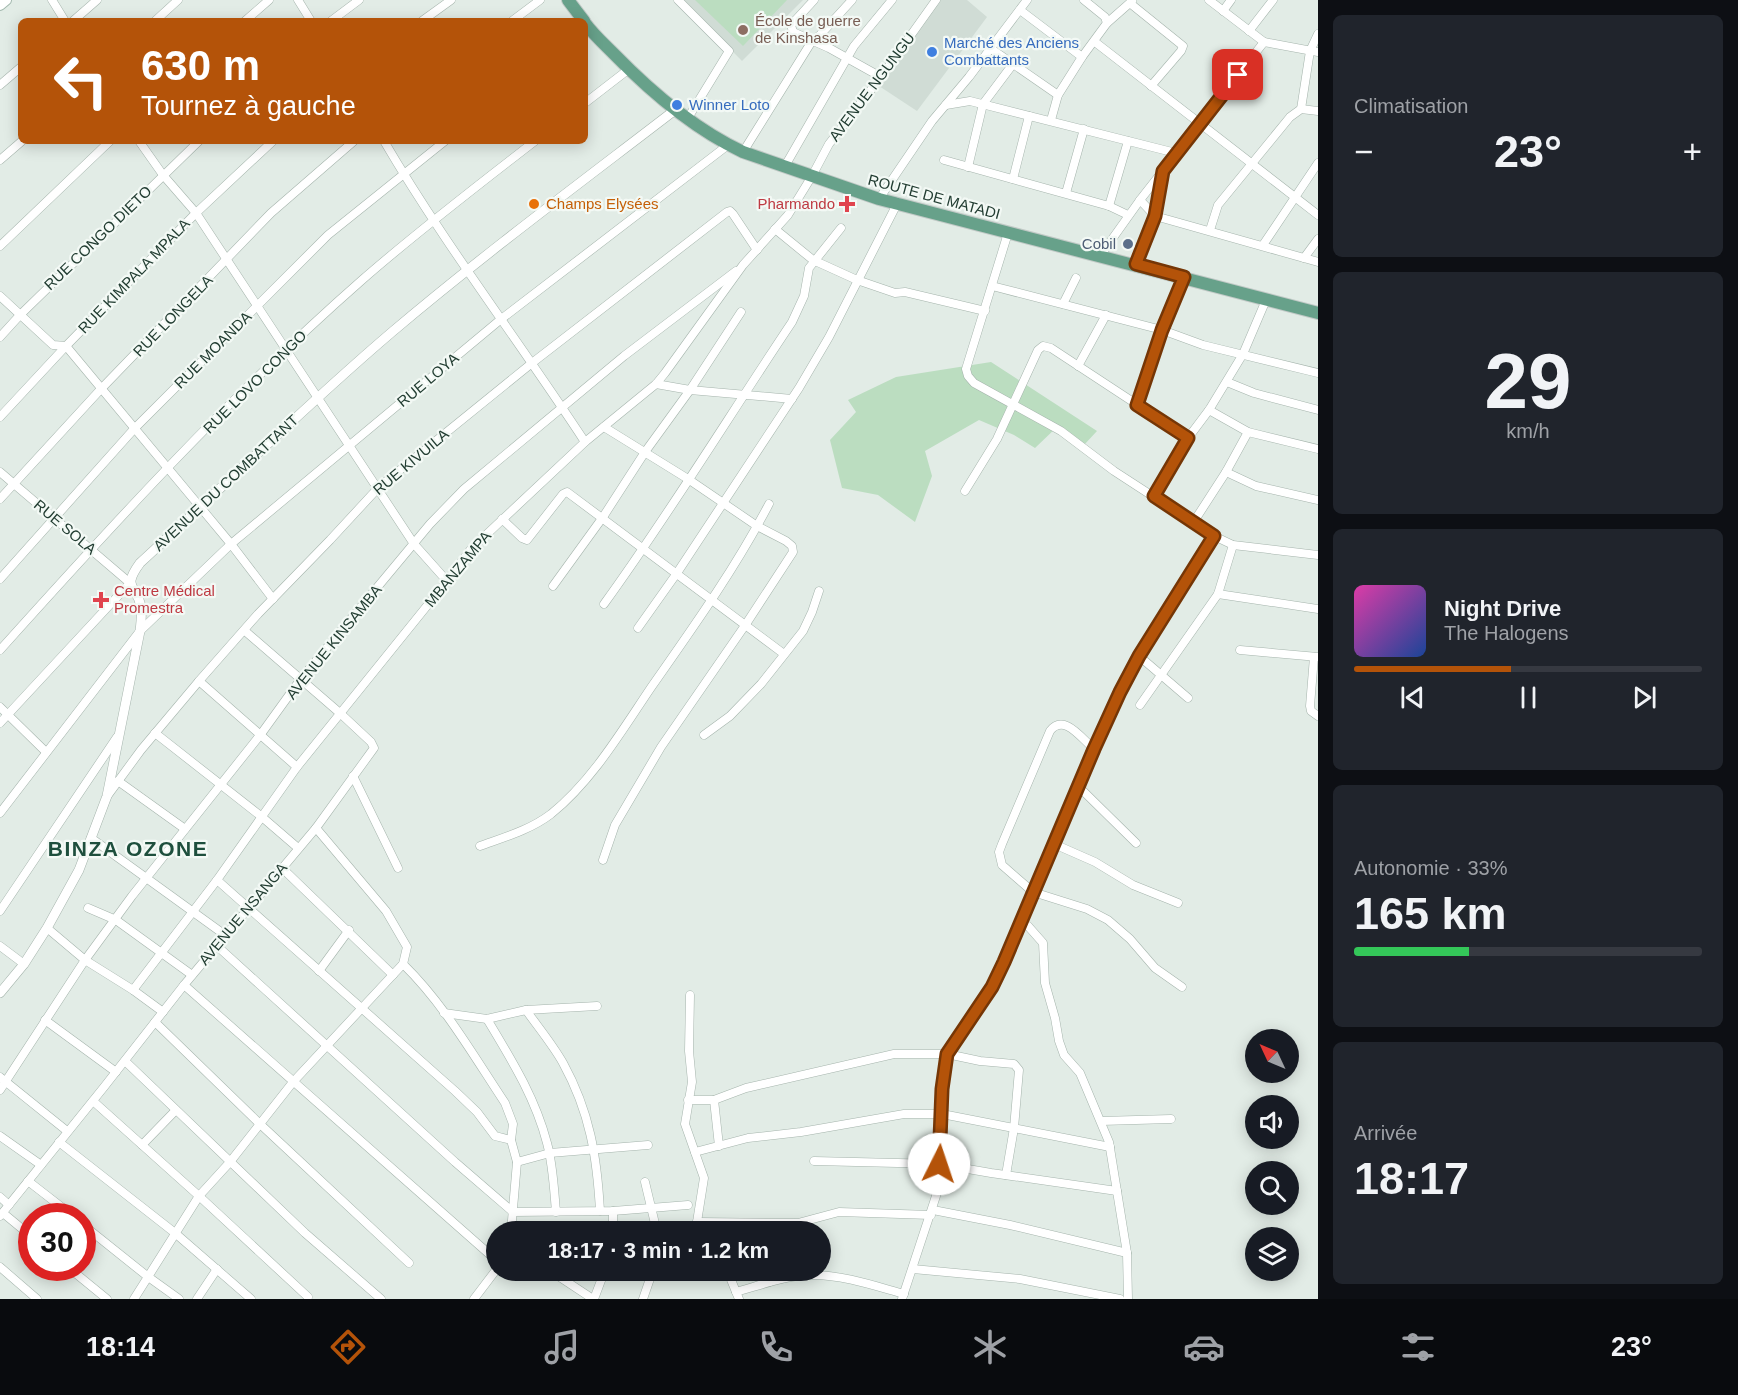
<!DOCTYPE html>
<html lang="fr">
<meta charset="utf-8">
<style>
:root{--surface:#171b24;--page:#20242c;--text:#f1f3f6;--muted:#9ea1a6;--line:#363941;--accent:#b45309}
body{margin:0;font-family:Helvetica,sans-serif;background:var(--page);color:var(--text);height:100vh;display:flex;flex-direction:column;font-size:22px;white-space:nowrap}
*{box-sizing:border-box;margin:0}
p{font-size:20px;color:var(--muted)}
.icon{flex:none;width:33px;height:33px;fill:none;stroke:currentColor;stroke-width:2;stroke-linecap:round;stroke-linejoin:round}
.map{position:relative;flex:1;overflow:hidden}
.sheet{display:flex;flex-direction:column;gap:15px;padding:15px;background:#0d0f14;width:420px}
.sheet>*{flex:none}
.banner{position:absolute;left:18px;top:18px;width:570px;height:126px;border-radius:9px;box-shadow:0 3px 15px #0003;background:#b45309;color:#fff;overflow:hidden}
.needle{width:39px;rotate:314deg}
.buttons{position:absolute;left:1245px;top:1029px;display:grid;gap:12px}
.buttons a{display:grid;place-items:center;width:54px;height:54px;border-radius:50%;background:var(--surface);box-shadow:0 3px 15px #0003;font-size:30px}
.speed{position:absolute;left:18px;top:1203px;display:flex;gap:12px;font-size:30px;font-weight:700;text-align:center}
.speed>*{display:grid;place-content:center;width:78px;height:78px;border-radius:50%;background:var(--surface);box-shadow:0 3px 15px #0003;line-height:1}
.speed .limit{border:9px solid #d22;background:#fff;color:#111}
.pin{position:absolute;display:grid;place-items:center;width:51px;height:51px;color:#fff;margin:-26px;border-radius:12px;box-shadow:0 3px 9px #0006}
.me{position:absolute;width:66px;margin:-33px;rotate:4deg;stroke-linejoin:round;filter:drop-shadow(0 0 4px #0008)}
.turn{display:flex;align-items:center;gap:21px;height:126px;padding:0 24px;font-size:27px}
.turn .icon{width:78px;height:78px;stroke-width:2.5}
.turn b{display:block;font-size:42px;line-height:51px}
.big{font-size:45px;font-weight:700;line-height:1.1}
.sheet .card{flex:1;display:flex;flex-direction:column;justify-content:center;gap:9px;min-width:0;padding:0 21px;border-radius:9px;background:var(--page)}
.sheet .dial{align-items:center;gap:0}
.dial b{font-size:78px;line-height:1}
.song{display:flex;align-items:center;gap:18px}
.cover{width:72px;height:72px;border-radius:9px;background:linear-gradient(135deg,hsl(320 70% 55%),hsl(220 70% 35%))}
.played{height:6px;border-radius:3px;background:linear-gradient(90deg,var(--accent) 45%,var(--line) 45%)}
.keys{display:flex;justify-content:space-around;direction:ltr}
.heat{display:flex;justify-content:space-between;align-items:center;font-size:33px;direction:ltr}
.charge{height:9px;border-radius:4px;background:linear-gradient(90deg,#34c759 33%,var(--line) 0)}
.trip{position:absolute;left:486px;top:1221px;width:345px;height:60px;border-radius:30px;background:var(--surface);box-shadow:0 3px 15px #0003;font-weight:700;line-height:60px;text-align:center}
.tab-bar{display:flex;height:96px;justify-content:space-around;align-items:center;background:#090b0e;color:var(--muted)}
.tab-bar .icon{width:42px;height:42px}
.tab-bar .selected{color:var(--accent)}
.tab-bar b{font-size:27px;color:var(--text)}
main{display:flex;flex:1;min-height:0}
.map>svg:first-child{display:block}
.built{fill:#d0dcd5}
.green{fill:#bbddc0}
.lines{fill:none;stroke-linecap:round;stroke-linejoin:round}
.minor-casing{stroke:#a5b4ac;stroke-width:9}
.tertiary-casing{stroke:#a5b4ac;stroke-width:10}
.secondary-casing{stroke:#a1b8ad;stroke-width:12}
.primary-casing{stroke:#c1c9c6;stroke-width:14}
.minor{stroke:#fff;stroke-width:8}
.tertiary{stroke:#fff;stroke-width:9}
.secondary{stroke:#fff;stroke-width:10}
.primary{stroke:#67a18a;stroke-width:12}
.route-casing{stroke:#753606;stroke-width:15}
.route{stroke:#b45309;stroke-width:10}
.education-dot{fill:#8d6e63;stroke:#f3f9f5;stroke-width:2}
.shop-dot{fill:#3f7fe0;stroke:#f3f9f5;stroke-width:2}
.food-dot{fill:#e8710a;stroke:#f3f9f5;stroke-width:2}
.health-dot{fill:#e0444e;stroke:#f3f9f5;stroke-width:2}
.service-dot{fill:#5c6f8a;stroke:#f3f9f5;stroke-width:2}
.labels{text-anchor:middle;stroke-width:4.5;stroke-linejoin:round;paint-order:stroke}
.education-label{font-size:15px;fill:#785e54;stroke:#f3f9f5;text-anchor:start}
.shop-label{font-size:15px;fill:#366cbe;stroke:#f3f9f5;text-anchor:start}
.street-label{font-size:15px;fill:#223d32;stroke:#f3f9f5}
.food-label{font-size:15px;fill:#c56008;stroke:#f3f9f5;text-anchor:start}
.health-label{font-size:15px;fill:#be3a42;stroke:#f3f9f5;text-anchor:end}
.service-label{font-size:15px;fill:#4e5e75;stroke:#f3f9f5;text-anchor:end}
.district-label{font-size:21px;font-weight:bold;letter-spacing:1.5px;fill:#1e4f3d;stroke:#f3f9f5}
</style>
<main>
<div class="map">
<svg width="1318" height="1299" viewBox="0 0 1318 1299">
<rect width="100%" height="100%" fill="#e2ece6"/>
<g class="built">
<path d="M682,0H803L742,61Z"/>
<path d="M939,0H967L987,17L917,111L879,86Z"/>
</g>
<g class="green">
<path d="M695,0H787L743,46Z"/>
<path d="M991,362L1097,431L1084,445L1058,426L1035,448L1014,435L979,420L925,451L932,476L915,522L878,495L842,488L830,440L856,412L848,400L896,377Z"/>
</g>
<g class="lines">
<defs>
<g id="minor">
<path d="M52,0L65,21"/>
<path d="M298,0L311,21"/>
<path d="M678,0L729,51L688,118"/>
<path d="M814,0L791,25L793,32L829,48L881,77"/>
<path d="M1209,0L1264,42L1318,52"/>
<path d="M1131,4L1183,46L1181,51L1151,86"/>
<path d="M1020,10L1082,57"/>
<path d="M1223,11L1231,0"/>
<path d="M73,21L97,0"/>
<path d="M155,21L178,0"/>
<path d="M245,21L269,0"/>
<path d="M331,21L359,0"/>
<path d="M422,21L451,0"/>
<path d="M512,21L540,0"/>
<path d="M1107,23L1132,1"/>
<path d="M1249,31L1273,0"/>
<path d="M1095,42L1318,215"/>
<path d="M990,48L1058,95"/>
<path d="M0,85L21,67"/>
<path d="M585,103L629,69"/>
<path d="M946,105L970,101L1176,153"/>
<path d="M1301,109L1310,51L1318,34"/>
<path d="M1051,120L1058,95L1082,57L1107,23L1105,17L1084,0"/>
<path d="M139,141L163,175L196,213L414,544L447,581"/>
<path d="M384,141C445,245 519,341 585,442"/>
<path d="M743,152L812,41L820,35L852,0"/>
<path d="M0,160L22,141"/>
<path d="M944,160L1109,206L1128,215"/>
<path d="M785,166L854,46L892,0"/>
<path d="M968,167L983,104L1013,64"/>
<path d="M1013,179L1029,116"/>
<path d="M1066,193L1084,129"/>
<path d="M879,199L932,121L969,77L1027,0"/>
<path d="M1140,200L1155,216L1318,262"/>
<path d="M1109,206L1128,141"/>
<path d="M775,229L813,260L857,280L895,293L905,292L985,311"/>
<path d="M1210,230L1218,205L1290,117L1301,109L1318,111"/>
<path d="M1008,233L966,369L968,376L974,383L1061,431L1114,471L1214,536L1233,545L1318,555"/>
<path d="M1263,245L1318,163"/>
<path d="M0,246L110,141"/>
<path d="M1100,256L1140,200L1264,42"/>
<path d="M1304,258L1318,239"/>
<path d="M1135,264L1155,216L1163,171"/>
<path d="M992,286L1162,330L1203,345L1318,373"/>
<path d="M0,296L53,345L66,346L231,544L273,599"/>
<path d="M1063,304L1076,278"/>
<path d="M0,337L20,315L199,141"/>
<path d="M1078,366L1106,315"/>
<path d="M1227,382L1254,393L1318,410"/>
<path d="M656,384L690,390L792,399"/>
<path d="M1137,405L1162,330L1184,277"/>
<path d="M1209,410L1248,432L1318,449"/>
<path d="M0,417L66,346L196,213L273,141"/>
<path d="M0,472L130,583L0,723"/>
<path d="M1226,472L1256,486L1318,500"/>
<path d="M965,491L997,439L1038,350L1043,346L1051,348L1188,438"/>
<path d="M1154,496L1188,438L1209,410L1243,354L1266,300"/>
<path d="M0,499L100,390L271,213L354,141"/>
<path d="M502,519L522,538L527,540L563,494L567,492L784,654"/>
<path d="M1193,523L1226,472L1248,432"/>
<path d="M0,579L134,429L328,235L445,141"/>
<path d="M553,586L603,517L645,452L690,390L741,312"/>
<path d="M1218,594L1318,609"/>
<path d="M604,604C670,513 729,416 792,322L804,296L809,268L841,228"/>
<path d="M638,628L677,573L799,388L829,337L898,202"/>
<path d="M0,650C115,522 232,394 362,280C418,231 477,186 535,141"/>
<path d="M1240,650L1318,657"/>
<path d="M1139,656L1188,698"/>
<path d="M1314,657L1310,706L1311,711L1318,716"/>
<path d="M199,681L297,767"/>
<path d="M1140,705L1218,594L1233,545"/>
<path d="M0,707L46,752"/>
<path d="M155,733L262,817L298,848"/>
<path d="M704,735L730,716L761,684L803,631L812,612L819,591"/>
<path d="M1094,749C1081,738 1064,713 1050,731L1002,844L999,852L1002,865L1033,892L1087,909L1108,920L1130,939L1155,968L1182,987"/>
<path d="M353,776L398,868"/>
<path d="M118,781L185,829"/>
<path d="M1078,786L1136,843"/>
<path d="M108,795L141,750L199,681L258,614L330,540L379,487L532,363L727,212L730,211L733,214L757,250"/>
<path d="M0,813L140,631L231,544L500,320L728,145"/>
<path d="M91,838L225,935"/>
<path d="M1054,844L1095,862L1133,885L1178,903"/>
<path d="M480,846C505,837 530,830 551,814C592,781 621,732 650,689C692,629 735,569 769,504"/>
<path d="M603,860L615,825L661,747L746,624L793,552L792,546L786,541L757,526L688,479L604,427"/>
<path d="M282,868L393,975"/>
<path d="M217,880L455,1091L477,1112L495,1136L511,1140"/>
<path d="M88,908L116,920L192,975"/>
<path d="M0,911L117,737"/>
<path d="M1020,924L1028,926L1043,943L1045,983L1055,1018L1059,1041L1064,1055L1080,1073L1109,1142L1127,1253L1128,1299"/>
<path d="M47,928L85,960L133,990L163,1012"/>
<path d="M216,945L455,1162L513,1212L613,1211L688,1205"/>
<path d="M0,946L24,964"/>
<path d="M403,964C444,1004 473,1055 505,1103L513,1124L511,1140L517,1162L511,1232"/>
<path d="M319,971L349,930"/>
<path d="M184,985L496,1260"/>
<path d="M133,990L217,880L297,767L447,581L471,549L585,442L656,384L665,373L743,265L788,215L812,176L829,144L881,77L936,0"/>
<path d="M690,995L689,1051L692,1082L685,1124L704,1178L697,1222L707,1232"/>
<path d="M526,1010C538,1027 553,1045 563,1063C590,1112 597,1157 600,1211"/>
<path d="M444,1013L487,1019L526,1010L597,1006"/>
<path d="M487,1019C511,1059 535,1097 547,1143C553,1165 554,1189 556,1212"/>
<path d="M45,1020L116,1072"/>
<path d="M155,1022L260,1124L409,1263"/>
<path d="M125,1061L305,1233L381,1299"/>
<path d="M0,1077L67,1131"/>
<path d="M0,1090L85,960L132,896L261,734L300,680L430,524L464,489L624,356L736,271"/>
<path d="M688,1100H714L746,1088L894,1054H947L980,1061L1014,1064L1019,1070L1014,1128L1006,1175"/>
<path d="M714,1100L719,1146"/>
<path d="M93,1101L199,1196L308,1297"/>
<path d="M1101,1121L1171,1119"/>
<path d="M0,1136L41,1165"/>
<path d="M59,1142L175,1233L251,1299"/>
<path d="M142,1145L176,1110"/>
<path d="M695,1152L748,1138L801,1132L904,1114H942L1110,1147"/>
<path d="M814,1161L939,1164L991,1173L1117,1191"/>
<path d="M517,1162L550,1153L648,1145"/>
<path d="M28,1181L73,1216"/>
<path d="M645,1182L657,1232"/>
<path d="M0,1197L9,1205"/>
<path d="M933,1210L1010,1225L1127,1253"/>
<path d="M3,1213L32,1237"/>
<path d="M0,1216L104,1087L184,985L316,828L374,748L371,742L341,714L245,631"/>
<path d="M697,1222L798,1223L839,1212L931,1215"/>
<path d="M82,1224L147,1276L179,1299"/>
<path d="M613,1232V1211"/>
<path d="M0,1267L37,1299"/>
<path d="M69,1268L107,1299"/>
<path d="M913,1269L1020,1279L1120,1299"/>
<path d="M549,1270L593,1299"/>
<path d="M727,1270L739,1299"/>
<path d="M768,1270L769,1282"/>
<path d="M736,1292C761,1285 787,1275 813,1275C843,1275 875,1286 904,1294"/>
<path d="M134,1299L199,1196L230,1162L293,1082L403,964L407,947L386,911L316,828"/>
<path d="M197,1299L217,1269"/>
<path d="M474,1299L496,1270"/>
<path d="M594,1299L605,1270"/>
<path d="M643,1299L653,1270"/>
<path d="M902,1299L936,1196L942,1089L947,1054L991,987L1004,962L1094,749L1121,692L1139,656L1214,536"/>
</g>
<path id="tertiary" d="M0,993L24,964L47,928L79,870L107,796L140,631C141,623 142,615 141,607C137,584 121,589 140,563C224,486 305,406 392,332C483,255 580,183 675,110"/>
<path id="secondary" d="M0,5L6,0"/>
<g id="primary">
<path d="M568,0L584,21"/>
<path d="M585,23C593,34 604,44 614,54C651,92 694,129 743,152L879,199L1318,313"/>
</g>
</defs>
<use href="#minor" class="minor-casing"/>
<use href="#tertiary" class="tertiary-casing"/>
<use href="#secondary" class="secondary-casing"/>
<use href="#primary" class="primary-casing"/>
<use href="#minor" class="minor"/>
<use href="#tertiary" class="tertiary"/>
<use href="#secondary" class="secondary"/>
<use href="#primary" class="primary"/>
</g>
<g class="lines">
<defs>
<path id="route" d="M939,1164L942,1089L947,1054L992,987L1004,962L1094,749L1120,692L1139,656L1214,536L1154,496L1188,438L1137,405L1162,330L1184,277L1136,264L1155,216L1163,171L1238,75"/>
</defs>
<use href="#route" class="route-casing"/>
<use href="#route" class="route"/>
</g>
<circle class="education-dot" cx="743" cy="30" r="6"/>
<g class="shop-dot">
<circle cx="932" cy="52" r="6"/>
<circle cx="677" cy="105" r="6"/>
</g>
<circle class="food-dot" cx="534" cy="204" r="6"/>
<g class="health-dot">
<path d="M844 195h6v6h6v6h-6v6h-6v-6h-6v-6h6z"/>
<path d="M98 591h6v6h6v6h-6v6h-6v-6h-6v-6h6z"/>
</g>
<circle class="service-dot" cx="1128" cy="244" r="6"/>
<g class="labels">
<g class="education-label">
<text x="755" y="26">École de guerre<tspan x="755" dy="17">de Kinshasa</tspan></text>
</g>
<g class="shop-label">
<text x="944" y="48">Marché des Anciens<tspan x="944" dy="17">Combattants</tspan></text>
<text x="689" y="110">Winner Loto</text>
</g>
<g class="street-label">
<text transform="translate(872 87) rotate(-53)" y="5">AVENUE NGUNGU</text>
<text transform="translate(934 197) rotate(15)" y="5">ROUTE DE MATADI</text>
<text transform="translate(98 238) rotate(-44)" y="5">RUE CONGO DIETO</text>
<text transform="translate(134 276) rotate(-46)" y="5">RUE KIMPALA MPALA</text>
<text transform="translate(173 316) rotate(-46)" y="5">RUE LONGELA</text>
<text transform="translate(213 350) rotate(-45)" y="5">RUE MOANDA</text>
<text transform="translate(428 380) rotate(-40)" y="5">RUE LOYA</text>
<text transform="translate(255 382) rotate(-45)" y="5">RUE LOVO CONGO</text>
<text transform="translate(411 462) rotate(-40)" y="5">RUE KIVUILA</text>
<text transform="translate(226 483) rotate(-43)" y="5">AVENUE DU COMBATTANT</text>
<text transform="translate(65 527) rotate(40)" y="5">RUE SOLA</text>
<text transform="translate(458 569) rotate(-50)" y="5">MBANZAMPA</text>
<text transform="translate(334 642) rotate(-51)" y="5">AVENUE KINSAMBA</text>
<text transform="translate(243 914) rotate(-50)" y="5">AVENUE NSANGA</text>
</g>
<g class="food-label">
<text x="546" y="209">Champs Elysées</text>
</g>
<g class="health-label">
<text x="835" y="209">Pharmando</text>
<text x="114" y="596" text-anchor="start">Centre Médical<tspan x="114" dy="17">Promestra</tspan></text>
</g>
<g class="service-label">
<text x="1116" y="249">Cobil</text>
</g>
<g class="district-label">
<text x="128" y="856">BINZA OZONE</text>
</g>
</g>
</svg>
<div class="buttons">
<a><svg class="needle" viewBox="-14 -14 28 28"><path d="M0-13l5 13h-10z" fill="#e53935"/><path d="M0 13l5-13h-10z" fill="#9ea1a6"/></svg></a>
<a><svg class="icon" aria-label="sound" viewBox="0 0 24 24"><path d="M4 9h4l5-4v14l-5-4H4zM17 9q2 3 0 6"/></svg></a>
<a><svg class="icon" aria-label="search" viewBox="0 0 24 24"><circle cx="10" cy="10" r="6"/><path d="M15 15l6 6"/></svg></a>
<a><svg class="icon" aria-label="layers" viewBox="0 0 24 24"><path d="M12 4l9 5-9 5-9-5zM3 14l9 5 9-5"/></svg></a>
</div>
<div class="speed"><div class="limit">30</div></div>
<div class="pin" style="left:1238px;top:75px;background:#d93025"><svg class="icon" aria-label="arrive" viewBox="0 0 24 24"><path d="M6 21V4h12l-3 4 3 4H6"/></svg></div>
<svg class="me" style="left:939px;top:1164px" viewBox="-20 -20 40 40"><circle r="19" fill="#fff"/><path d="M0-13L10 11 0 6-10 11z" fill="#b45309"/></svg>
<div class="trip">18:17 · 3 min · 1.2 km</div>
<div class="banner">
<div class="turn"><svg class="icon" aria-label="left" viewBox="0 0 24 24"><path d="M17 20v-9H6M10 6l-5 5 5 5"/></svg><div><b>630 m</b>Tournez à gauche</div></div>
</div>
</div>
<section class="sheet">
<div class="card"><p>Climatisation</p>
<div class="heat"><a>−</a><b class="big">23°</b><a>+</a></div>
</div>
<div class="card dial"><b>29</b><p>km/h</p></div>
<div class="card">
<div class="song"><i class="cover"></i><div><b>Night Drive</b><p>The Halogens</p></div></div>
<div class="played"></div>
<div class="keys"><svg class="icon" aria-label="previous" viewBox="0 0 24 24"><path d="M18 5L8 12l10 7zM5 5v14"/></svg><svg class="icon" aria-label="pause" viewBox="0 0 24 24"><path d="M8 5v14M16 5v14"/></svg><svg class="icon" aria-label="next" viewBox="0 0 24 24"><path d="M6 5l10 7-10 7zM19 5v14"/></svg></div>
</div>
<div class="card"><p>Autonomie · 33%</p><b class="big">165 km</b><div class="charge"></div></div>
<div class="card"><p>Arrivée</p><b class="big">18:17</b></div>
</section>
</main>
<nav class="tab-bar">
<b>18:14</b>
<svg class="icon selected" aria-label="directions" viewBox="0 0 24 24"><path d="M12 3l9 9-9 9-9-9zM9 14v-3h6M13 9l2 2-2 2"/></svg>
<svg class="icon" aria-label="music" viewBox="0 0 24 24"><path d="M9 18V5l10-2v13"/><circle cx="6" cy="18" r="3"/><circle cx="16" cy="16" r="3"/></svg>
<svg class="icon" aria-label="phone" viewBox="0 0 24 24"><path d="M5 4h4l2 5-3 2q2 4 5 5l2-3 5 2v4C11 20 4 13 5 4z"/></svg>
<svg class="icon" aria-label="climate" viewBox="0 0 24 24"><path d="M12 3v18M4 7l16 10M4 17L20 7"/></svg>
<svg class="icon" aria-label="car" viewBox="0 0 24 24"><path d="M5 17H2v-5l4-1 3-4h7l3 4 3 1v5h-3M9 17h6M6 11h13"/><circle cx="7" cy="17" r="2"/><circle cx="17" cy="17" r="2"/></svg>
<svg class="icon" aria-label="filters" viewBox="0 0 24 24"><path d="M4 7h16M4 17h16"/><circle cx="9" cy="7" r="2"/><circle cx="15" cy="17" r="2"/></svg>
<b>23°</b>
</nav>
